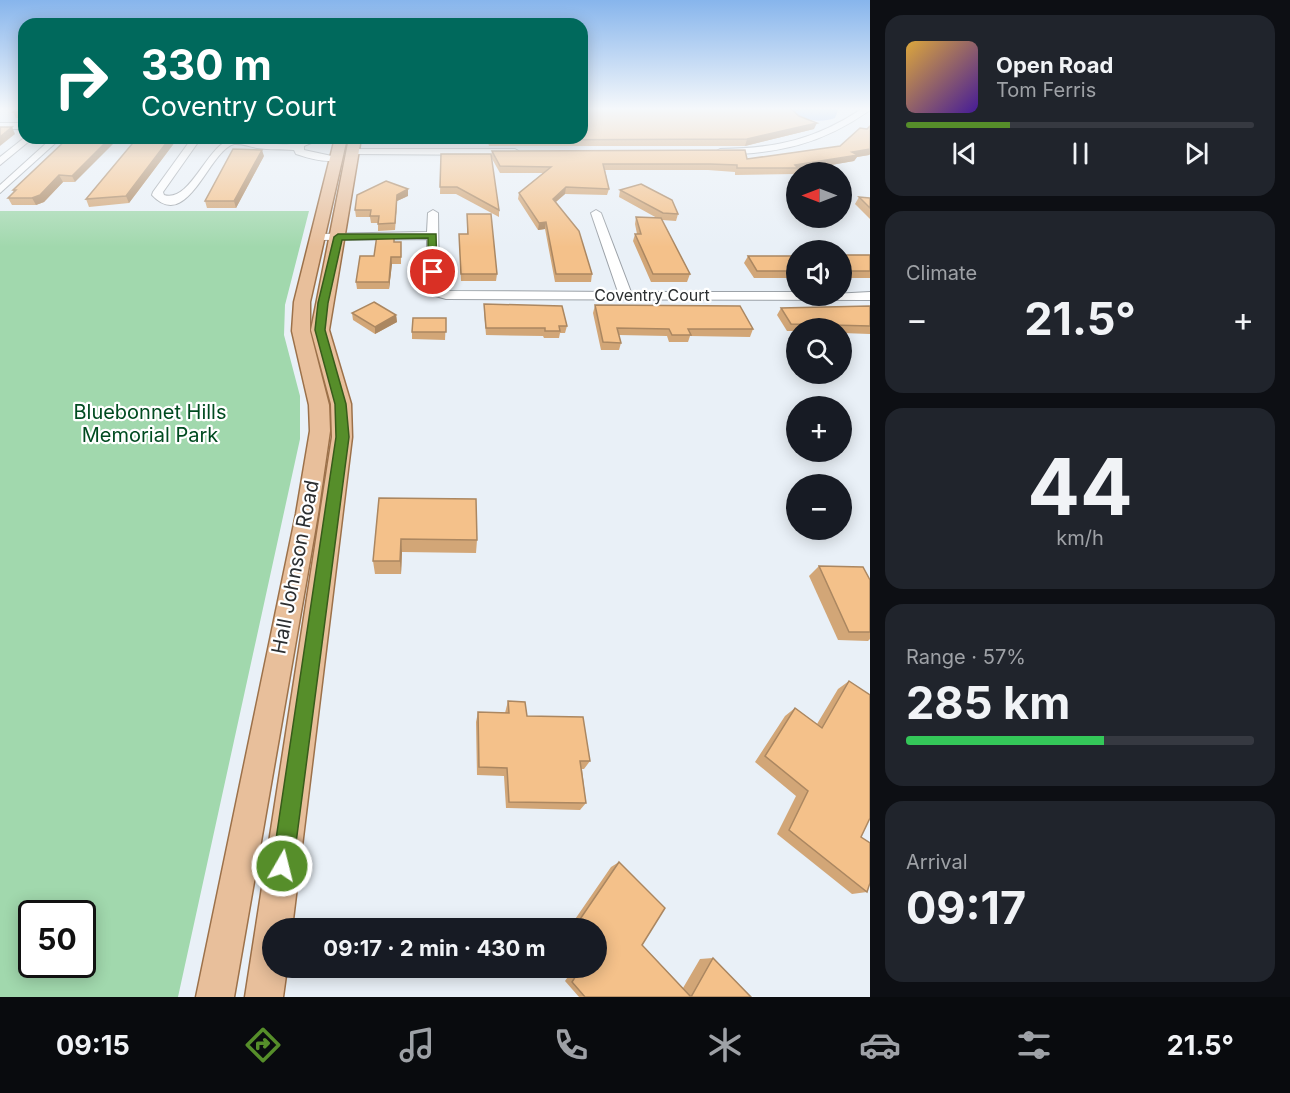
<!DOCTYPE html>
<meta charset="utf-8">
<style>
:root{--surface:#171b24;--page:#20242c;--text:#f1f3f6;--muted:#9ea1a6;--line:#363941;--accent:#568e2a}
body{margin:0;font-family:Inter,sans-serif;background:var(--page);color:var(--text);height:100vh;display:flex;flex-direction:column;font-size:22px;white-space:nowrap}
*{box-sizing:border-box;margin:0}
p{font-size:20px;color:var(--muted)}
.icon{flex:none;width:33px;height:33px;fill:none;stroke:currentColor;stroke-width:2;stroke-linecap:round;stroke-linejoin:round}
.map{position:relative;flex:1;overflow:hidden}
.side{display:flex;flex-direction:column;gap:15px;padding:15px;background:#0d0f14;width:420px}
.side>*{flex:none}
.top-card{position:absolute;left:18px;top:18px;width:570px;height:126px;border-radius:18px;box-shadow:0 3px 15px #0003;background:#00695c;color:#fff;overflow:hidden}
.needle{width:39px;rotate:270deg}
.fabs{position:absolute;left:786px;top:162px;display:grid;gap:12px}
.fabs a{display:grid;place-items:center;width:66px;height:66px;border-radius:50%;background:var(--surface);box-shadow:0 3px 15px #0003;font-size:30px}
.speed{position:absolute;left:18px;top:900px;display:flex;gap:12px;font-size:30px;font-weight:700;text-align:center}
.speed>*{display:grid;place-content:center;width:78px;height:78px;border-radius:50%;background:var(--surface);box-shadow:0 3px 15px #0003;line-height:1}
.speed .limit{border:3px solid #111;border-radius:9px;background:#fff;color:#111}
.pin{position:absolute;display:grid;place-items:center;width:51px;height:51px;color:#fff;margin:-26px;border:3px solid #fff;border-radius:50%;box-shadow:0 2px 6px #0007}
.me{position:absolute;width:66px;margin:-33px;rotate:8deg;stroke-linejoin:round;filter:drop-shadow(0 0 4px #0008)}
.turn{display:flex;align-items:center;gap:21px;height:126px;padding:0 24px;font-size:27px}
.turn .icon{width:78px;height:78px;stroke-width:2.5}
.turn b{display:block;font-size:42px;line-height:51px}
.big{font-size:45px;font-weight:700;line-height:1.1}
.side .tile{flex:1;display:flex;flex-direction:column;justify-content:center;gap:9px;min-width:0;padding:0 21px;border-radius:18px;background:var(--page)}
.side .dial{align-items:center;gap:0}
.dial b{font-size:78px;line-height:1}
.song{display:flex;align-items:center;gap:18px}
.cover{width:72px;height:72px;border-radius:9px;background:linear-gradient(135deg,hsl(40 70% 55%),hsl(260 70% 35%))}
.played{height:6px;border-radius:3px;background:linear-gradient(90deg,var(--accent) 30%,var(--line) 30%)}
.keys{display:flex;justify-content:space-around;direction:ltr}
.heat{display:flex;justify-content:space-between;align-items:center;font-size:33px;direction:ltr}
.charge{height:9px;border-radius:4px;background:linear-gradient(90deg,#34c759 57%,var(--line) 0)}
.trip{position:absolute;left:262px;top:918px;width:345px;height:60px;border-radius:30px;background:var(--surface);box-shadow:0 3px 15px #0003;font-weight:700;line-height:60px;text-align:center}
.tabs{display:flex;height:96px;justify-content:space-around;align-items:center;background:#090b0e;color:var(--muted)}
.tabs .icon{width:42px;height:42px}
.tabs .selected{color:var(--accent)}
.tabs b{font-size:27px;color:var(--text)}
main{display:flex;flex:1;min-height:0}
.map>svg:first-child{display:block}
.green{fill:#a1d8ad;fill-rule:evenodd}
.water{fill:#97b7f2}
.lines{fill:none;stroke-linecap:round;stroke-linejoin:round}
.minor-casing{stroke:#9ca2a8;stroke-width:2}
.major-casing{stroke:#9c714a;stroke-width:3}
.minor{fill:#fff;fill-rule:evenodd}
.major{fill:#e8bf9b;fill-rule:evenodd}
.wall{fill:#d2a677}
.shaded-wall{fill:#ab8761}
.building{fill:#f4c18a;stroke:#ab8761;stroke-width:1.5}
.route{fill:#568e2a;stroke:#385c1b;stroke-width:1.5}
.labels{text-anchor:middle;stroke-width:4.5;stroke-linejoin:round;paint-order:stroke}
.far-street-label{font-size:16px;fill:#2c2f31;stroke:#fff}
.park-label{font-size:20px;fill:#004b20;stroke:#fff}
.street-label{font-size:20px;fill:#2c2f31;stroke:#fff}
</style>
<main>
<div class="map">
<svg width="870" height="997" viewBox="0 0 870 997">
<rect width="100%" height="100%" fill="#e9f0f7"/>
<path class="green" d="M0,211H309L285,305L284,335L300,396V439L178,997H0ZM32,914H82V964H32Z"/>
<path class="water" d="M794,108H839L835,118C817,124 805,119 789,112Z"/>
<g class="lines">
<defs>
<g id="minor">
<path d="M863,108H870V110C820,145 780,153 720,155L715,152L720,149C777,148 815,140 863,108Z"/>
<rect x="0" y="123" width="24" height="6"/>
<path d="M24,138H33L0,165V157Z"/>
<path d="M52,138H61L0,193V185Z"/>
<path d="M192,138H201L163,192L164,195C189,203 205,151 227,141L221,138C244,138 267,146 291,144C302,143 312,138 323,138L304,146V150L341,158C330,165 308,158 296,154L294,150C282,149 269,150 257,148C250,147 241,143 234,144C208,151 188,233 152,195L153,192Z"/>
<path d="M352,149H515L520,152L515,155L349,154V150Z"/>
<path d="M433,210L438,213L439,286L447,291L618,292L591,213L596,210L601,213L631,292H796V296L870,292V300L446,299L432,295L427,286V239L318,240L312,237L318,234L427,232L428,213Z"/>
</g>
<g id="major">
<path d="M335,138H347L310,302V331L329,405L330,431L318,514L234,997H196L296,514L310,431L309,405L292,331L294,302Z"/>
<path d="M349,138H361L329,330L351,404L352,437L292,928H273V968H287L283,997H245L332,437L331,404L311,330Z"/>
</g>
</defs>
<use href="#minor" class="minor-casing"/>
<use href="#major" class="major-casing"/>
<use href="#minor" class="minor"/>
<use href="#major" class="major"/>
</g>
<g class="wall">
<path d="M24,108V118H16L13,112Z"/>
<path d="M870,126V154L869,155L857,157L854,161L796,171L795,174L735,175V172L708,170H605L609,189L607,195L565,194L556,202L592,274L591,282H555L545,229L538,230L518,199L519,193L543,173H500L491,157L492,151L747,159L840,146L867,129Z"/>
<path d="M814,129L745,146H489L487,138H582Z"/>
<path d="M68,138L75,182H63L44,202L36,205H12L8,198L14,193L13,190Z"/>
<path d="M137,138H178L129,203L89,207L86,199Z"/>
<path d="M379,138H441V140L379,142Z"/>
<path d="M441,154L499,210V217L456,194H440Z"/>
<path d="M264,156L236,208H207L205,201Z"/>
<path d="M620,190L678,214L676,221L662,220L690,274L687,282H651L633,241L635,234H637L635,224L636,217L657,218L619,197Z"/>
<path d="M408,196L397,201L395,230L378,231V223H371L370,217H356L355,210Z"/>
<path d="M859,197L870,198V219L855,204Z"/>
<path d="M467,214L497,274L496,281H461L459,234H467Z"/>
<path d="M395,242H401V264H392L389,289H357L356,282Z"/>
<rect x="842" y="255" width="28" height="23"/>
<path d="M748,256H796V278H754L744,263Z"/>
<path d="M484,304L567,326L565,333H560L559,338H544L543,336L486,335L484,311Z"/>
<path d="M595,305L753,329L750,337L690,336L688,342H669L667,336L619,335L621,343L619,350H601L593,313Z"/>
<path d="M870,306V334L842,333V328H796V331H787L777,315L781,308Z"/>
<path d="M352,313L396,315L397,322L375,334L353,320Z"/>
<path d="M446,318L445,340L412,339V332Z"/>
<path d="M379,498L477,540L476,553L402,552L401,574H375L373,561Z"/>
<path d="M819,566L870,580V639L868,641L838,640L809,576Z"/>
<path d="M849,681L861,837L867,892L852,894L777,834L796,796L755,762L785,716L795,708L817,724L838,689Z"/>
<path d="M508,701L527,716L590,761L584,769H582L586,803L580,810L506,808L504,776L477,775L476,722L478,712L505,713Z"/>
<path d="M619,862L642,945L683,988L700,959L713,958L751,997H579L565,981L574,968H597V928H569L611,867Z"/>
</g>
<g class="shaded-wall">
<path d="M817,123L814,129L745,146L747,139Z"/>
<path d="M12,127L15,134L0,146V137Z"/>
<path d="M110,138H119L75,182L72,176Z"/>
<path d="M170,138H178L129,203L126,196Z"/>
<path d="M870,149V154L869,155L857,157L854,161L796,171L798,168L795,165L852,152Z"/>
<path d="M262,150L264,156L236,208L234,201Z"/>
<path d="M59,175L63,182L44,202L36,205L32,198Z"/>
<path d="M566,187L565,194L552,205L553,199Z"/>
<path d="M408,189V196L397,201L395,230L397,195Z"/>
<path d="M546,222L545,229L538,230L539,223Z"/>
<path d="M391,257L392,264L389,289V282Z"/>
<path d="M396,315L397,322L375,334V327Z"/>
<path d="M401,539L402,552L401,574L400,561Z"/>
</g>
<g class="building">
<path d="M18,108H24V112H13Z"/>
<path d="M582,108H790L799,116L817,123L747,139L489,140V138H582Z"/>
<path d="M870,126V149L852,152L858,155L795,165L798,168H737V165L710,164H603L609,189L566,187L553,199L579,231L592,274H556L546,222L539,223L519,193L551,167L500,166L492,151L745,150L747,159L840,146L860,128L867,129Z"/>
<path d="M0,127H12L0,137Z"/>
<path d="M68,138H110L72,176L59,175L40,195L32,198H8L16,190H13Z"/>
<path d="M137,138H170L126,196L86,199Z"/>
<path d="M233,149L262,150L234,201H205Z"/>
<path d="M441,154H491L499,210L457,187H440Z"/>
<path d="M386,181L408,189L397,195L395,223L378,224L379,216H370L371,210H355L357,195Z"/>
<path d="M641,184L672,200L678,214L663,213L620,190Z"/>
<path d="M859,197L870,198V208Z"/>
<path d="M467,214H491L497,274H461L459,234H468Z"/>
<path d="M636,217L661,218L690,274H653L635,234H641Z"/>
<path d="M377,235H394V242H401V257H391L389,282H356L360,256H374Z"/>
<rect x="842" y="255" width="28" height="16"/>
<path d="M748,256H796V271H757Z"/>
<path d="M374,302L396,315L375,327L352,313Z"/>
<path d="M484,304L562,306L567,326H559L560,331H545V328H486Z"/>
<path d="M595,305L740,306L753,329H688L691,335H672L669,329L617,328L621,343L603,342Z"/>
<path d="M870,306V326L791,324L781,308Z"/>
<path d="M413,318H446V332H412Z"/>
<path d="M379,498L476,499L477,540L401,539L400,561H373Z"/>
<path d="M819,566L863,567L870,580V632H849Z"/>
<path d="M849,681L870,695V818L861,837L870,843V883L867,892L789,830L808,791L765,756L795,708L822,728Z"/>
<path d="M508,701L525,702L527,716L583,717L590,761H580L586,803L509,802L507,768L479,767L478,712L509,713Z"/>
<path d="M619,862L665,908L642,945L691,997H585L572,982L581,968H597V928H574Z"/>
<path d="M713,958L751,997H691Z"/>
</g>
<linearGradient id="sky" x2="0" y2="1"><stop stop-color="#87b5ec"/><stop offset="0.44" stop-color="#f5f8fb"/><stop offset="1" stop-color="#f5f8fb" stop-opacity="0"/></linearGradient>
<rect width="870" height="247" fill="url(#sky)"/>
<path class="route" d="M436,234L437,272L433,275L428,272V238L342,240L328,303L325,330L346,404L349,437L293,866L290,873L282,876L275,873L272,866L336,437L335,404L315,330L318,303L334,237L338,234Z"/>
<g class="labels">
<g class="far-street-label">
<text x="652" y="301">Coventry Court</text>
</g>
<g class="park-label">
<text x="150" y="419">Bluebonnet Hills<tspan x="150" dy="23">Memorial Park</tspan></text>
</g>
<g class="street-label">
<text transform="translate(295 567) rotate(-79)" y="7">Hall Johnson Road</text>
</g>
</g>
</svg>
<div class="fabs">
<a><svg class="needle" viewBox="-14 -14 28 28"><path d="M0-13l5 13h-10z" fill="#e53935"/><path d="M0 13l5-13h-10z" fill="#9ea1a6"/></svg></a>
<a><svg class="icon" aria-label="sound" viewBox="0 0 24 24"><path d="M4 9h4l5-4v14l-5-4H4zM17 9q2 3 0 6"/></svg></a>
<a><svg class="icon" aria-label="search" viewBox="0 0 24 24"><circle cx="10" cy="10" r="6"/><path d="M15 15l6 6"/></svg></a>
<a>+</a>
<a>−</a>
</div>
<div class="speed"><div class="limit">50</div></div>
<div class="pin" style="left:433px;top:272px;background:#d93025"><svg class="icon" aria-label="arrive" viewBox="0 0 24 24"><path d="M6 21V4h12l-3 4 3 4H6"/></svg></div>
<svg class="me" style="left:282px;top:866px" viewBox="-20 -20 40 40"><circle r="17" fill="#568e2a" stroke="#fff" stroke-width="3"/><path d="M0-11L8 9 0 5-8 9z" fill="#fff"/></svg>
<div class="trip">09:17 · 2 min · 430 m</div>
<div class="top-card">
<div class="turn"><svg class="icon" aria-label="right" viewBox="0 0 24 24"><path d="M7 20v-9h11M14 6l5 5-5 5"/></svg><div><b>330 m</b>Coventry Court</div></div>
</div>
</div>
<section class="side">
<div class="tile">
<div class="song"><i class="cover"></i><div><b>Open Road</b><p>Tom Ferris</p></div></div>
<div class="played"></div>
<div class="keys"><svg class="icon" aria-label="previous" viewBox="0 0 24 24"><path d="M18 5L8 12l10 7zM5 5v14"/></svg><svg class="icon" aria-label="pause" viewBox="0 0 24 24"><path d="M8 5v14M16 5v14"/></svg><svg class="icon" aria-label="next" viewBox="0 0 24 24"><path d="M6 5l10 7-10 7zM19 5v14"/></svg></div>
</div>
<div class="tile"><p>Climate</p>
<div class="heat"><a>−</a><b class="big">21.5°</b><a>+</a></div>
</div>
<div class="tile dial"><b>44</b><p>km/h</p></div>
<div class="tile"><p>Range · 57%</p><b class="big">285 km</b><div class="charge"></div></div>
<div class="tile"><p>Arrival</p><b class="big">09:17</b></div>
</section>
</main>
<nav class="tabs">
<b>09:15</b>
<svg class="icon selected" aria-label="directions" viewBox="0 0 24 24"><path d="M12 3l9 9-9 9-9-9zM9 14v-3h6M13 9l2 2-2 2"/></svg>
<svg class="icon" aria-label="music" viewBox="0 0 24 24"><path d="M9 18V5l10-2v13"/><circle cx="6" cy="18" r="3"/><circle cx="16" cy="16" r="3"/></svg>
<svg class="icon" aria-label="phone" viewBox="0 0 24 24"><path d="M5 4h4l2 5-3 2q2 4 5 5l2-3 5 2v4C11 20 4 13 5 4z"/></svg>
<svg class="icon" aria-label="climate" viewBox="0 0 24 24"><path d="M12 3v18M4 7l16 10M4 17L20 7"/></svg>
<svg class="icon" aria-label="car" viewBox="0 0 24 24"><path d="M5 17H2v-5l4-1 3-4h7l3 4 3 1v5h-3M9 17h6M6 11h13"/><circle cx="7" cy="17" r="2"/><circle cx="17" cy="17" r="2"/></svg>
<svg class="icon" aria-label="filters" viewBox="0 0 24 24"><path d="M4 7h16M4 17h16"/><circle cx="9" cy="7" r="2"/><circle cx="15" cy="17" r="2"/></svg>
<b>21.5°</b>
</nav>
